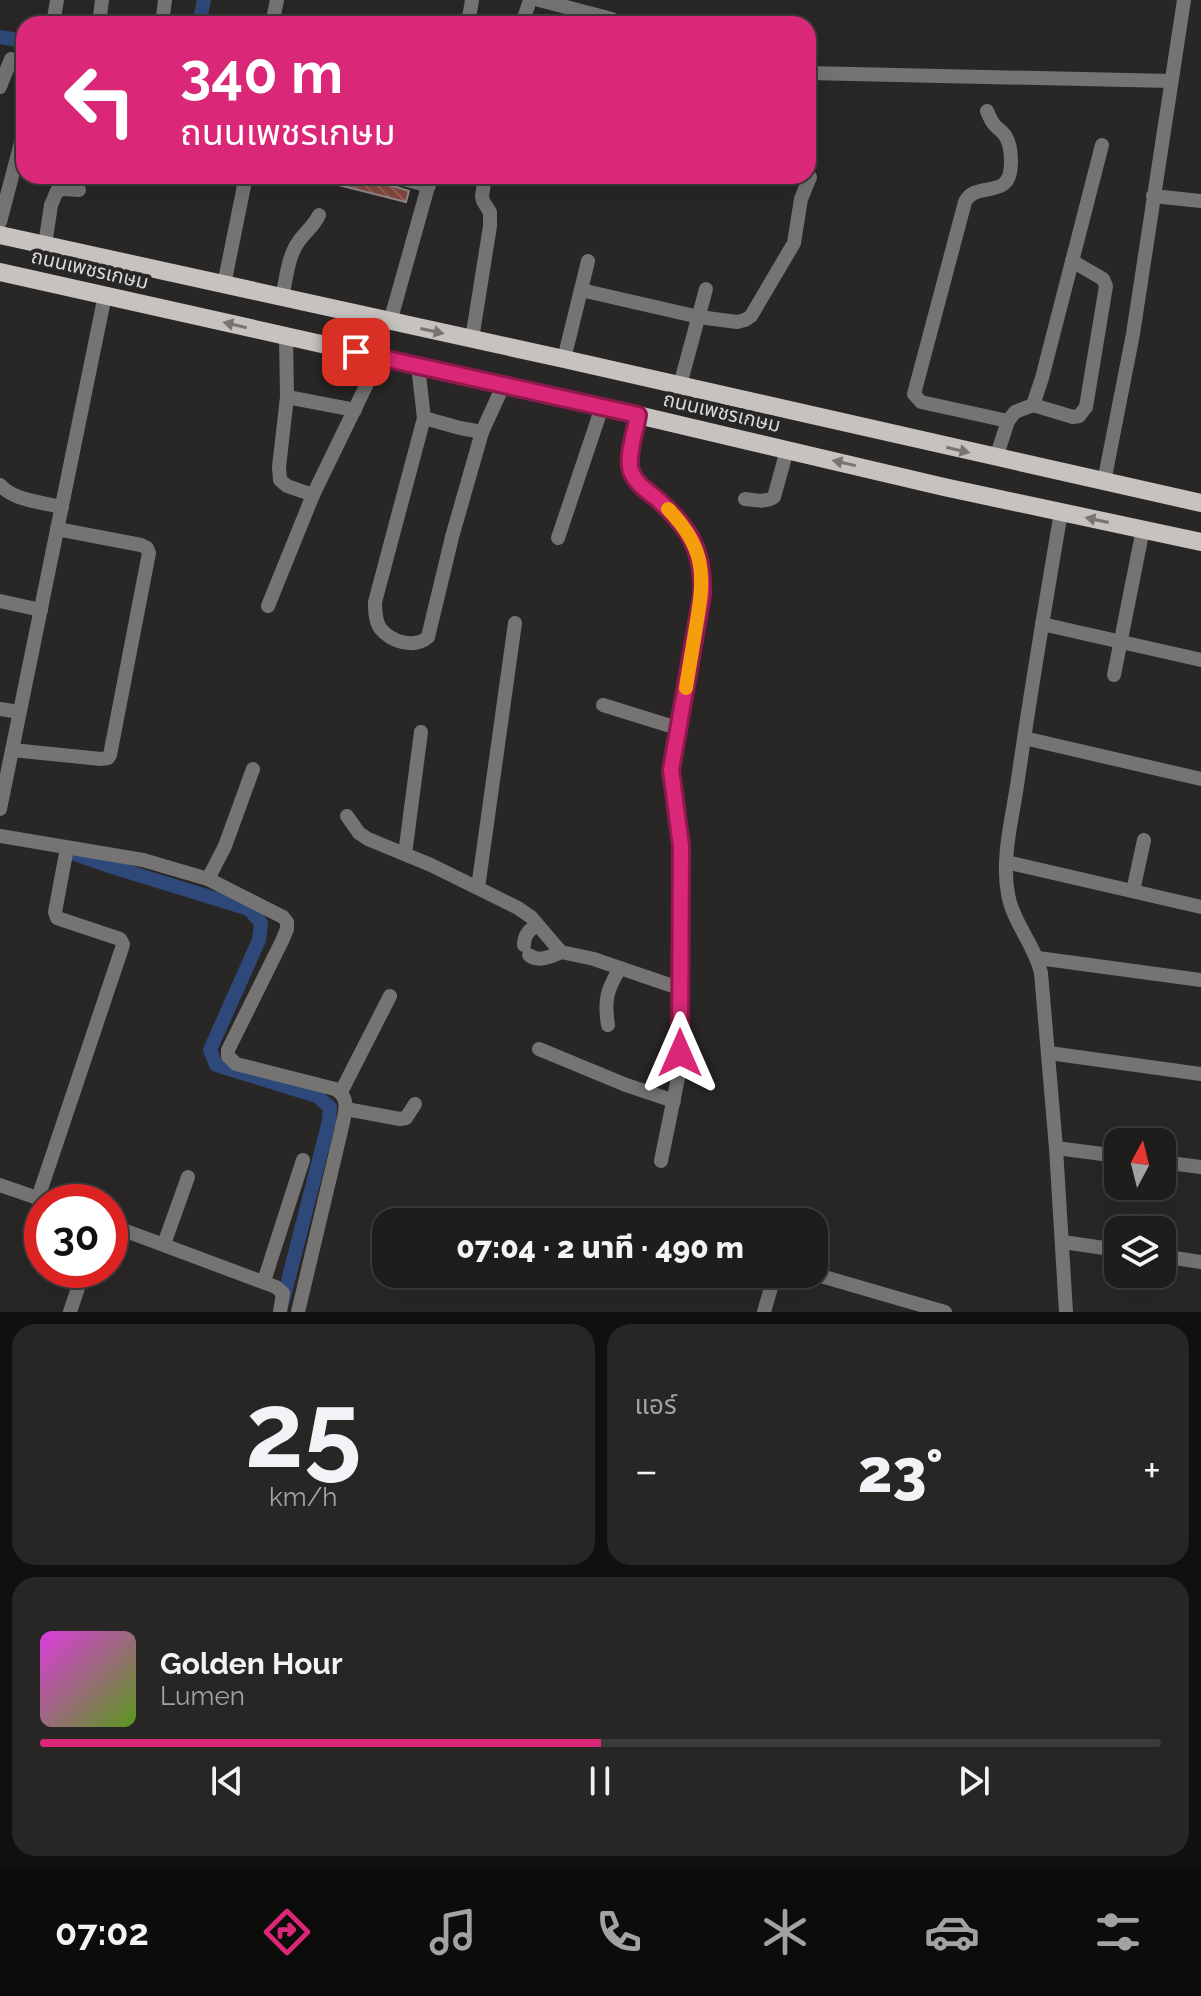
<!DOCTYPE html>
<html lang="th">
<meta charset="utf-8">
<style>
:root{--surface:#1f1d1c;--page:#272625;--text:#f1f3f6;--muted:#a1a2a3;--line:#3c3b3b;--accent:#db2777}
body{margin:0;font-family:Raleway,"Noto Sans Thai",sans-serif;background:var(--page);color:var(--text);height:100vh;display:flex;flex-direction:column;font-size:30px;white-space:nowrap}
*{box-sizing:border-box;margin:0}
p{font-size:26px;color:var(--muted)}
.icon{flex:none;width:44px;height:44px;fill:none;stroke:currentColor;stroke-width:2;stroke-linecap:round;stroke-linejoin:round}
.map{position:relative;height:1312px;overflow:hidden}
.side{display:flex;flex-direction:column;gap:12px;padding:12px;background:#11100f;flex:1}
.side>*{flex:none}
.banner{position:absolute;left:16px;top:16px;width:800px;height:168px;border-radius:24px;box-shadow:0 8px 32px #0002,0 0 0 2px var(--line);background:#db2777;color:#fff;overflow:hidden}
.needle{width:52px;rotate:7deg}
.controls{position:absolute;left:1104px;top:1128px;display:grid;gap:16px}
.controls a{display:grid;place-items:center;width:72px;height:72px;border-radius:16px;background:var(--surface);box-shadow:0 8px 32px #0002,0 0 0 2px var(--line);font-size:40px}
.speed{position:absolute;left:24px;top:1184px;display:flex;gap:16px;font-size:40px;font-weight:700;text-align:center}
.speed>*{display:grid;place-content:center;width:104px;height:104px;border-radius:50%;background:var(--surface);box-shadow:0 8px 32px #0002,0 0 0 2px var(--line);line-height:1}
.speed .limit{border:12px solid #d22;background:#fff;color:#111}
.pin{position:absolute;display:grid;place-items:center;width:68px;height:68px;color:#fff;margin:-34px;border-radius:16px;box-shadow:0 4px 12px #0006}
.me{position:absolute;width:88px;margin:-44px;rotate:0deg;stroke-linejoin:round;filter:drop-shadow(0 0 6px #0008)}
.turn{display:flex;align-items:center;gap:28px;height:168px;padding:0 32px;font-size:36px}
.turn .icon{width:104px;height:104px;stroke-width:2.5}
.turn b{display:block;font-size:56px;line-height:68px}
.big{font-size:60px;font-weight:800;line-height:1.1}
.side .card{flex:1;display:flex;flex-direction:column;justify-content:center;gap:12px;min-width:0;padding:0 28px;border-radius:24px;background:var(--page)}
.side .dial{align-items:center;gap:0}
.dial b{font-size:104px;line-height:1}
.song{display:flex;align-items:center;gap:24px}
.cover{width:96px;height:96px;border-radius:12px;background:linear-gradient(135deg,hsl(300 70% 55%),hsl(90 70% 35%))}
.played{height:8px;border-radius:4px;background:linear-gradient(90deg,var(--accent) 50%,var(--line) 50%)}
.keys{display:flex;justify-content:space-around;direction:ltr}
.heat{display:flex;justify-content:space-between;align-items:center;font-size:44px;direction:ltr}
.side .tiles{flex:1;display:grid;gap:12px;grid-template-columns:1fr 1fr}
.card:last-child{grid-column:span 2}
.trip{position:absolute;left:372px;top:1208px;width:456px;height:80px;border-radius:24px;background:var(--surface);box-shadow:0 8px 32px #0002,0 0 0 2px var(--line);font-weight:800;line-height:80px;text-align:center}
.menu{display:flex;height:128px;justify-content:space-around;align-items:center;background:#0c0c0b;color:var(--muted)}
.menu .icon{width:56px;height:56px}
.menu .active{color:var(--accent)}
.menu b{font-size:36px;color:var(--text)}
.map>svg:first-child{display:block}
.lines{fill:none;stroke-linecap:round;stroke-linejoin:round}
.canal{stroke:#2e4979;stroke-width:14}
.building{fill:url(#building-back-hatch);stroke:#8f8b8a;stroke-width:2}
.minor{stroke:#767473;stroke-width:14}
.major{stroke:#c5c2c0;stroke-width:18}
.oneway{fill:#777472}
.route-casing{stroke:#8e194d;stroke-width:20}
.route{stroke:#db2777;stroke-width:14}
.slow{stroke:#f59e0b;stroke-width:14}
.labels{text-anchor:middle;stroke-width:8;stroke-linejoin:round;paint-order:stroke}
.street-label{font-size:20px;fill:#dbd9d8;stroke:#292725}
</style>
<div class="map">
<svg width="1201" height="1312" viewBox="0 0 1201 1312">
<defs>
<pattern id="building-back-hatch" width="6" height="6" patternUnits="userSpaceOnUse" patternTransform="scale(2)"><rect width="6" height="6" fill="#86473f"/><path d="M-1 5l2 2M0 0l6 6M5-1l2 2" fill="none" stroke="#96615a"/></pattern>
</defs>
<rect width="100%" height="100%" fill="#292725"/>
<g class="lines">
<g class="canal">
<path d="M199,24L204,0"/>
<path d="M0,37L24,41"/>
<path d="M69,852L106,865L249,909L261,923L259,940L210,1050L216,1065L317,1096L330,1107L329,1121L282,1304"/>
</g>
</g>
<path class="building" d="M320,176H383L385,182L390,185L409,191L406,202L319,180Z"/>
<g class="lines">
<g class="minor">
<path d="M539,0L612,19"/>
<path d="M53,24L57,0"/>
<path d="M99,24L102,0"/>
<path d="M162,24L165,0"/>
<path d="M272,24L277,0"/>
<path d="M311,24L312,22"/>
<path d="M468,24L472,0"/>
<path d="M522,24L530,0"/>
<path d="M808,73L1171,81"/>
<path d="M0,87L11,59"/>
<path d="M987,111C989,115 990,119 993,123C996,128 1003,131 1006,137C1010,144 1011,153 1011,161C1012,203 976,179 965,202L914,394L921,402L1008,421"/>
<path d="M393,176L429,186"/>
<path d="M1153,196L1201,201"/>
<path d="M0,222L24,131"/>
<path d="M45,245L51,205L57,191L64,189L79,190"/>
<path d="M224,285L246,176"/>
<path d="M581,290L699,317L737,322L745,320L751,316L794,243L801,199L810,177"/>
<path d="M282,298C286,280 288,255 299,241C306,231 314,226 319,215"/>
<path d="M390,322L431,176"/>
<path d="M286,336L287,397L279,467L280,480L287,486L313,495L380,357"/>
<path d="M472,339L490,226V212L483,201L482,196L485,176"/>
<path d="M564,359L588,261"/>
<path d="M418,366L424,418L460,428L482,432L503,386"/>
<path d="M680,385L706,289"/>
<path d="M287,397L355,410"/>
<path d="M1033,405L1073,417L1079,416L1086,407L1106,286L1103,279L1072,261"/>
<path d="M638,415C636,430 626,457 631,471C635,483 647,491 656,498C689,527 704,550 702,595L671,770L681,846L679,988L680,1034L679,1073L661,1161"/>
<path d="M424,418L375,602C375,610 375,620 380,628C391,642 414,649 428,637L452,537L482,432"/>
<path d="M996,458L1008,421L1015,412L1033,405L1042,378L1102,145"/>
<path d="M1104,482L1133,334L1184,0"/>
<path d="M0,485C15,501 41,502 62,507"/>
<path d="M745,499C755,500 765,503 774,497L787,450"/>
<path d="M1061,512C1046,600 1031,689 1018,779C1013,816 1001,857 1008,894C1013,923 1035,945 1041,973L1056,1148L1066,1312"/>
<path d="M558,538L602,407"/>
<path d="M0,601L41,610"/>
<path d="M268,606L313,495"/>
<path d="M1042,624L1201,660"/>
<path d="M1114,675L1143,529"/>
<path d="M603,705L677,728"/>
<path d="M0,709L19,712"/>
<path d="M1024,738L1201,779"/>
<path d="M12,750L101,759L108,758L110,755L149,553L147,548L141,545L57,529"/>
<path d="M0,809L105,295"/>
<path d="M347,816L359,833L368,839L431,865L518,908L531,917L561,952L594,959L679,988"/>
<path d="M0,836L143,860L208,879L283,917L287,922V929L282,941L228,1050V1056L236,1064L335,1089C352,1098 344,1115 341,1131L298,1312"/>
<path d="M405,854L421,732"/>
<path d="M1006,862L1201,907"/>
<path d="M208,879L225,846L253,769"/>
<path d="M478,888L515,623"/>
<path d="M1133,891L1144,840"/>
<path d="M524,945C524,934 529,931 537,924"/>
<path d="M529,955C539,963 551,956 561,952"/>
<path d="M1038,958L1201,980"/>
<path d="M608,1025C604,999 607,990 620,968"/>
<path d="M539,1049L626,1085L674,1101"/>
<path d="M1049,1053L1201,1074"/>
<path d="M341,1092L390,996"/>
<path d="M346,1109L400,1119L406,1118L415,1104"/>
<path d="M1056,1148L1118,1156"/>
<path d="M1162,1162L1201,1167"/>
<path d="M0,1185L49,1202"/>
<path d="M38,1198L122,948L123,944L120,939L57,918L55,912L67,848"/>
<path d="M110,1225L276,1287L283,1293L280,1312"/>
<path d="M1063,1242L1118,1250"/>
<path d="M164,1244L188,1177"/>
<path d="M1162,1256L1201,1262"/>
<path d="M814,1274L945,1312"/>
<path d="M264,1281L303,1160"/>
<path d="M70,1312L84,1270"/>
<path d="M764,1312L775,1274"/>
</g>
<g class="major">
<path d="M0,235L564,359L1201,503"/>
<path d="M0,272L625,412L944,487L1201,542"/>
</g>
</g>
<defs><path id="oneway-solid" d="M-6-.8H1V-3.2L6.5 0L1 3.2V.8H-6Z" transform="scale(2)"/></defs>
<g class="oneway">
<use href="#oneway-solid" transform="translate(235 325) rotate(-167)"/>
<use href="#oneway-solid" transform="translate(432 331) rotate(12)"/>
<use href="#oneway-solid" transform="translate(958 450) rotate(13)"/>
<use href="#oneway-solid" transform="translate(844 463) rotate(-167)"/>
<use href="#oneway-solid" transform="translate(1097 520) rotate(-168)"/>
</g>
<g class="lines">
<defs>
<path id="route" d="M356,352L638,415C636,430 626,457 631,471C635,483 647,491 656,498C689,527 704,550 702,595L671,770L681,846L680,1053"/>
</defs>
<use href="#route" class="route-casing"/>
<use href="#route" class="route"/>
<path class="slow" d="M668,509C706,548 705,575 696,626C693,647 689,667 686,688"/>
</g>
<g class="labels">
<g class="street-label">
<text transform="translate(90 269) rotate(13)" y="7">ถนนเพชรเกษม</text>
<text transform="translate(722 412) rotate(13)" y="7">ถนนเพชรเกษม</text>
</g>
</g>
</svg>
<div class="controls">
<a><svg class="needle" viewBox="-14 -14 28 28"><path d="M0-13l5 13h-10z" fill="#e53935"/><path d="M0 13l5-13h-10z" fill="#a1a2a3"/></svg></a>
<a><svg class="icon" aria-label="layers" viewBox="0 0 24 24"><path d="M12 4l9 5-9 5-9-5zM3 14l9 5 9-5"/></svg></a>
</div>
<div class="speed"><div class="limit">30</div></div>
<div class="pin" style="left:356px;top:352px;background:#d93025"><svg class="icon" aria-label="arrive" viewBox="0 0 24 24"><path d="M6 21V4h12l-3 4 3 4H6"/></svg></div>
<svg class="me" style="left:680px;top:1053px" viewBox="-20 -20 40 40"><path d="M0-17L14 15 0 8-14 15z" fill="#db2777" stroke="#fff" stroke-width="4"/></svg>
<div class="trip">07:04 · 2 นาที · 490 m</div>
<div class="banner">
<div class="turn"><svg class="icon" aria-label="left" viewBox="0 0 24 24"><path d="M17 20v-9H6M10 6l-5 5 5 5"/></svg><div><b>340 m</b>ถนนเพชรเกษม</div></div>
</div>
</div>
<section class="side">
<div class="tiles">
<div class="card dial"><b>25</b><p>km/h</p></div>
<div class="card"><p>แอร์</p>
<div class="heat"><a>−</a><b class="big">23°</b><a>+</a></div>
</div>
<div class="card">
<div class="song"><i class="cover"></i><div><b>Golden Hour</b><p>Lumen</p></div></div>
<div class="played"></div>
<div class="keys"><svg class="icon" aria-label="previous" viewBox="0 0 24 24"><path d="M18 5L8 12l10 7zM5 5v14"/></svg><svg class="icon" aria-label="pause" viewBox="0 0 24 24"><path d="M8 5v14M16 5v14"/></svg><svg class="icon" aria-label="next" viewBox="0 0 24 24"><path d="M6 5l10 7-10 7zM19 5v14"/></svg></div>
</div>
</div>
</section>
<nav class="menu">
<b>07:02</b>
<svg class="icon active" aria-label="directions" viewBox="0 0 24 24"><path d="M12 3l9 9-9 9-9-9zM9 14v-3h6M13 9l2 2-2 2"/></svg>
<svg class="icon" aria-label="music" viewBox="0 0 24 24"><path d="M9 18V5l10-2v13"/><circle cx="6" cy="18" r="3"/><circle cx="16" cy="16" r="3"/></svg>
<svg class="icon" aria-label="phone" viewBox="0 0 24 24"><path d="M5 4h4l2 5-3 2q2 4 5 5l2-3 5 2v4C11 20 4 13 5 4z"/></svg>
<svg class="icon" aria-label="climate" viewBox="0 0 24 24"><path d="M12 3v18M4 7l16 10M4 17L20 7"/></svg>
<svg class="icon" aria-label="car" viewBox="0 0 24 24"><path d="M5 17H2v-5l4-1 3-4h7l3 4 3 1v5h-3M9 17h6M6 11h13"/><circle cx="7" cy="17" r="2"/><circle cx="17" cy="17" r="2"/></svg>
<svg class="icon" aria-label="filters" viewBox="0 0 24 24"><path d="M4 7h16M4 17h16"/><circle cx="9" cy="7" r="2"/><circle cx="15" cy="17" r="2"/></svg>
</nav>
